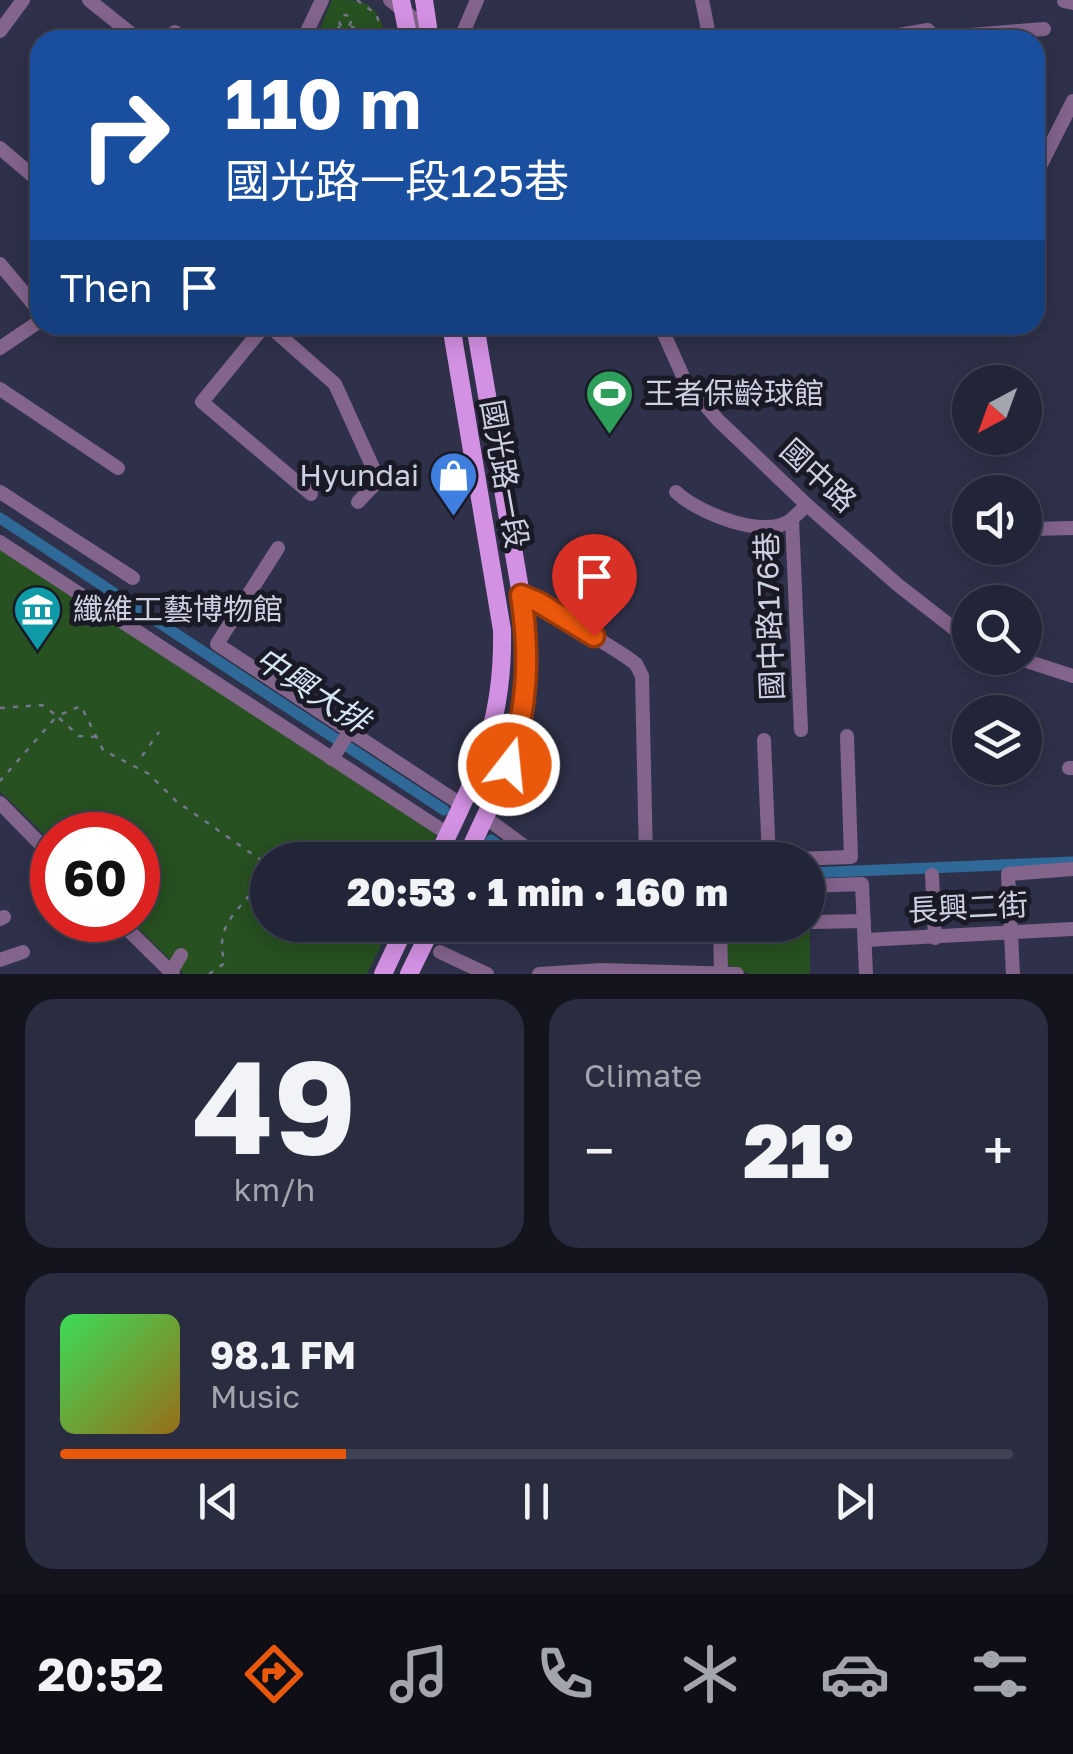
<!DOCTYPE html>
<meta charset="utf-8">
<style>
:root{--surface:#222537;--page:#2a2d3f;--text:#f1f3f6;--muted:#a2a5ad;--line:#3f4252;--accent:#ea580c}
body{margin:0;font-family:"Golos Text","Noto Sans TC",sans-serif;background:var(--page);color:var(--text);height:100vh;display:flex;flex-direction:column;font-size:38px;white-space:nowrap}
*{box-sizing:border-box;margin:0}
p{font-size:32px;color:var(--muted)}
.icon{flex:none;width:55px;height:55px;fill:none;stroke:currentColor;stroke-width:2;stroke-linecap:round;stroke-linejoin:round}
.map{position:relative;height:974px;overflow:hidden}
.details{display:flex;flex-direction:column;gap:25px;padding:25px;background:#13141e;flex:1}
.details>*{flex:none}
.guide{position:absolute;left:30px;top:30px;width:1015px;height:305px;border-radius:30px;box-shadow:0 5px 25px #0003,0 0 0 2px var(--line);background:#1a4fa0;color:#fff;overflow:hidden}
.needle{width:65px;rotate:221deg}
.controls{position:absolute;left:952px;top:365px;display:grid;gap:20px}
.controls a{display:grid;place-items:center;width:90px;height:90px;border-radius:50%;background:var(--surface);box-shadow:0 5px 25px #0003,0 0 0 2px var(--line);font-size:50px}
.speed{position:absolute;left:30px;top:812px;display:flex;gap:20px;font-size:50px;font-weight:700;text-align:center}
.speed>*{display:grid;place-content:center;width:130px;height:130px;border-radius:50%;background:var(--surface);box-shadow:0 5px 25px #0003,0 0 0 2px var(--line);line-height:1}
.speed .limit{border:15px solid #d22;background:#fff;color:#111}
.pin{position:absolute;display:grid;place-items:center;width:85px;height:85px;color:#fff;margin:-102px -42px;border-radius:50% 50% 50% 0;rotate:-45deg;box-shadow:0 0 10px #0007}
.pin .icon{rotate:45deg}
.me{position:absolute;width:110px;margin:-55px;rotate:16deg;stroke-linejoin:round;filter:drop-shadow(0 0 8px #0008)}
.turn{display:flex;align-items:center;gap:35px;height:210px;padding:0 30px;font-size:45px}
.turn .icon{width:130px;height:130px;stroke-width:2.5}
.turn b{display:block;font-size:70px;line-height:85px}
.then{display:flex;align-items:center;height:95px;padding:0 30px;background:#0003;gap:20px;font-size:38px}
.big{font-size:75px;font-weight:800;line-height:1.1}
.details .tile{flex:1;display:flex;flex-direction:column;justify-content:center;gap:15px;min-width:0;padding:0 35px;border-radius:30px;background:var(--page)}
.details .dial{align-items:center;gap:0}
.dial b{font-size:130px;line-height:1}
.song{display:flex;align-items:center;gap:30px}
.cover{width:120px;height:120px;border-radius:15px;background:linear-gradient(135deg,hsl(130 70% 55%),hsl(40 70% 35%))}
.played{height:10px;border-radius:5px;background:linear-gradient(90deg,var(--accent) 30%,var(--line) 30%)}
.keys{display:flex;justify-content:space-around;direction:ltr}
.heat{display:flex;justify-content:space-between;align-items:center;font-size:55px;direction:ltr}
.details .tiles{flex:1;display:grid;gap:25px;grid-template-columns:1fr 1fr}
.tile:last-child{grid-column:span 2}
.trip{position:absolute;left:250px;top:842px;width:575px;height:100px;border-radius:50px;background:var(--surface);box-shadow:0 5px 25px #0003,0 0 0 2px var(--line);font-weight:800;line-height:100px;text-align:center}
.menu{display:flex;height:160px;justify-content:space-around;align-items:center;background:#0e0f16;color:var(--muted)}
.menu .icon{width:70px;height:70px}
.menu .selected{color:var(--accent)}
.menu b{font-size:45px;color:var(--text)}
.map>svg:first-child{display:block}
.green{fill:#275121}
.lines{fill:none;stroke-linecap:round;stroke-linejoin:round}
.canal{stroke:#2e6998;stroke-width:11}
.path{stroke:#74778b;stroke-width:2.5;stroke-dasharray:5 8;stroke-linecap:butt}
.minor{stroke:#83648b;stroke-width:14}
.major{stroke:#d391e3;stroke-width:18}
.route-casing{stroke:#983908;stroke-width:25}
.route{stroke:#ea580c;stroke-width:18}
.labels{text-anchor:middle;stroke-width:10;stroke-linejoin:round;paint-order:stroke}
.poi-label{font-size:30px;fill:#cdd0e0;stroke:#191a25;text-anchor:start}
.street-label{font-size:30px;fill:#cdd0e0;stroke:#191a25}
.water-label{font-size:32px;font-style:italic;fill:#d6e5f3;stroke:#191a25}
</style>
<div class="map">
<svg width="1073" height="974" viewBox="0 0 1073 974">
<rect width="100%" height="100%" fill="#2e3149"/>
<g class="green">
<path d="M332,0C366,0 375,1 386,35L377,40H315Z"/>
<path d="M0,549L437,834L424,860H268V925H391L367,974H184L130,920H138V835H52V842L0,791Z"/>
<path d="M808,890H810V974H750L726,964L724,925H808Z"/>
</g>
<g class="lines">
<g class="canal">
<path d="M0,518L444,810"/>
<path d="M491,840L519,860"/>
<path d="M808,873L1073,862"/>
</g>
<g class="path">
<path d="M357,0L376,14L384,36L389,40"/>
<circle cx="345" cy="21" r="6"/>
<path d="M351,26L364,35L383,33"/>
<path d="M328,40L340,26"/>
<path d="M0,708L42,705L57,716L0,781"/>
<path d="M96,737L79,736L57,716L81,706L103,750L149,774L176,801L268,865"/>
<path d="M142,756L159,732"/>
<path d="M283,860H300"/>
<path d="M350,925L374,934"/>
<path d="M209,974L225,963C210,917 254,905 265,868"/>
</g>
<g class="minor">
<path d="M89,0L139,40"/>
<path d="M390,0L441,40"/>
<path d="M702,0L710,40"/>
<path d="M1064,1L1073,3"/>
<path d="M0,31L23,0"/>
<path d="M163,40L175,32"/>
<path d="M303,40L322,0"/>
<path d="M460,40L477,0"/>
<path d="M870,40L928,30L934,38L1044,29"/>
<path d="M0,148L40,182"/>
<path d="M1035,176L1073,101"/>
<path d="M0,264L40,312"/>
<path d="M265,325L202,402L311,494"/>
<path d="M268,325L335,384L374,470L375,484L358,502"/>
<path d="M660,325L686,383L718,420L807,505L898,585L970,641"/>
<path d="M0,348L40,321"/>
<path d="M0,389L118,468"/>
<path d="M0,492L133,578"/>
<path d="M676,492C698,513 766,541 792,519"/>
<path d="M1031,529L1073,528"/>
<path d="M0,542L448,834"/>
<path d="M278,548L217,644L462,805"/>
<path d="M521,595L538,601L625,656L636,664L642,676L646,860"/>
<path d="M1017,658L1073,676"/>
<path d="M801,730L792,519L807,505"/>
<path d="M764,740L769,860"/>
<path d="M332,759L349,732"/>
<path d="M1069,768H1073"/>
<path d="M0,803L52,856"/>
<path d="M486,818L543,860"/>
<path d="M471,847L490,860"/>
<path d="M765,860L851,857L847,736"/>
<path d="M932,875L935,938"/>
<path d="M808,886L862,884L866,974"/>
<path d="M0,919L4,917"/>
<path d="M118,920L173,974"/>
<path d="M813,922L864,921"/>
<path d="M720,925L721,974"/>
<path d="M865,940L1073,929"/>
<path d="M440,952L487,974"/>
<path d="M0,960L23,952"/>
<path d="M171,972L181,955"/>
<path d="M539,974L602,970L737,974"/>
<path d="M1013,974L1008,874L1073,869"/>
</g>
<g class="major">
<path d="M401,0L409,40"/>
<path d="M424,0L430,40"/>
<path d="M436,860C476,774 504,729 502,630L451,325"/>
<path d="M465,860L509,765L523,715L528,666L521,595L475,325"/>
<path d="M383,974L406,925"/>
<path d="M409,974L433,925"/>
</g>
</g>
<g class="lines">
<defs>
<path id="route" d="M509,765C528,707 530,655 521,595L538,602L594,636"/>
</defs>
<use href="#route" class="route-casing"/>
<use href="#route" class="route"/>
</g>
<defs>
<symbol id="stadium-pin" viewBox="-11 -11 22 30"><path d="M0 17L-7.5 6A9.5 9.5 0 1 1 7.5 6Z" fill="#2e9e5b" stroke="#191a25"/><path d="M0-5a6.5 5 0 1 0 0 10a6.5 5 0 1 0 0-10ZM-3.5-1.8h7v3.6h-7Z" fill="#fff"/></symbol>
<symbol id="shop-pin" viewBox="-11 -11 22 30"><path d="M0 17L-7.5 6A9.5 9.5 0 1 1 7.5 6Z" fill="#3f7fe0" stroke="#191a25"/><path d="M-5-2.5h2.3a2.7 3.5 0 0 1 5.4 0H5L5.5 6h-11ZM-1.5-2.5h3a1.5 2.3 0 0 0-3 0Z" fill="#fff"/></symbol>
<symbol id="museum-pin" viewBox="-11 -11 22 30"><path d="M0 17L-7.5 6A9.5 9.5 0 1 1 7.5 6Z" fill="#0f9aa8" stroke="#191a25"/><path d="M0-6L6-3V-2H-6V-3ZM-5-1h2V3h-2ZM-1-1h2V3h-2ZM3-1h2V3H3ZM-6 4H6V6H-6Z" fill="#fff"/></symbol>
</defs>
<g fill-rule="evenodd">
<use href="#stadium-pin" x="582" y="366" width="55" height="75"/>
<use href="#shop-pin" x="426" y="448" width="55" height="75"/>
<use href="#museum-pin" x="10" y="582" width="55" height="75"/>
</g>
<g class="labels">
<g class="poi-label">
<text x="644" y="404">王者保齡球館</text>
<text x="419" y="486" text-anchor="end">Hyundai</text>
<text x="73" y="620">纖維工藝博物館</text>
</g>
<g class="street-label">
<text transform="translate(504 474) rotate(80)" y="10">國光路一段</text>
<text transform="translate(818 476) rotate(43)" y="10">國中路</text>
<text transform="translate(770 616) rotate(-92)" y="10">國中路176巷</text>
<text transform="translate(968 908) rotate(-3)" y="10">長興二街</text>
</g>
<g class="water-label">
<text transform="translate(312 690) rotate(33)" y="11">中興大排</text>
</g>
</g>
</svg>
<div class="controls">
<a><svg class="needle" viewBox="-14 -14 28 28"><path d="M0-13l5 13h-10z" fill="#e53935"/><path d="M0 13l5-13h-10z" fill="#a2a5ad"/></svg></a>
<a><svg class="icon" aria-label="sound" viewBox="0 0 24 24"><path d="M4 9h4l5-4v14l-5-4H4zM17 9q2 3 0 6"/></svg></a>
<a><svg class="icon" aria-label="search" viewBox="0 0 24 24"><circle cx="10" cy="10" r="6"/><path d="M15 15l6 6"/></svg></a>
<a><svg class="icon" aria-label="layers" viewBox="0 0 24 24"><path d="M12 4l9 5-9 5-9-5zM3 14l9 5 9-5"/></svg></a>
</div>
<div class="speed"><div class="limit">60</div></div>
<div class="pin" style="left:594px;top:636px;background:#d93025"><svg class="icon" aria-label="arrive" viewBox="0 0 24 24"><path d="M6 21V4h12l-3 4 3 4H6"/></svg></div>
<svg class="me" style="left:509px;top:765px" viewBox="-20 -20 40 40"><circle r="17" fill="#ea580c" stroke="#fff" stroke-width="3"/><path d="M0-11L8 9 0 5-8 9z" fill="#fff"/></svg>
<div class="trip">20:53 · 1 min · 160 m</div>
<div class="guide">
<div class="turn"><svg class="icon" aria-label="right" viewBox="0 0 24 24"><path d="M7 20v-9h11M14 6l5 5-5 5"/></svg><div><b>110 m</b>國光路一段125巷</div></div>
<div class="then">Then<svg class="icon" aria-label="arrive" viewBox="0 0 24 24"><path d="M6 21V4h12l-3 4 3 4H6"/></svg></div>
</div>
</div>
<section class="details">
<div class="tiles">
<div class="tile dial"><b>49</b><p>km/h</p></div>
<div class="tile"><p>Climate</p>
<div class="heat"><a>−</a><b class="big">21°</b><a>+</a></div>
</div>
<div class="tile">
<div class="song"><i class="cover"></i><div><b>98.1 FM</b><p>Music</p></div></div>
<div class="played"></div>
<div class="keys"><svg class="icon" aria-label="previous" viewBox="0 0 24 24"><path d="M18 5L8 12l10 7zM5 5v14"/></svg><svg class="icon" aria-label="pause" viewBox="0 0 24 24"><path d="M8 5v14M16 5v14"/></svg><svg class="icon" aria-label="next" viewBox="0 0 24 24"><path d="M6 5l10 7-10 7zM19 5v14"/></svg></div>
</div>
</div>
</section>
<nav class="menu">
<b>20:52</b>
<svg class="icon selected" aria-label="directions" viewBox="0 0 24 24"><path d="M12 3l9 9-9 9-9-9zM9 14v-3h6M13 9l2 2-2 2"/></svg>
<svg class="icon" aria-label="music" viewBox="0 0 24 24"><path d="M9 18V5l10-2v13"/><circle cx="6" cy="18" r="3"/><circle cx="16" cy="16" r="3"/></svg>
<svg class="icon" aria-label="phone" viewBox="0 0 24 24"><path d="M5 4h4l2 5-3 2q2 4 5 5l2-3 5 2v4C11 20 4 13 5 4z"/></svg>
<svg class="icon" aria-label="climate" viewBox="0 0 24 24"><path d="M12 3v18M4 7l16 10M4 17L20 7"/></svg>
<svg class="icon" aria-label="car" viewBox="0 0 24 24"><path d="M5 17H2v-5l4-1 3-4h7l3 4 3 1v5h-3M9 17h6M6 11h13"/><circle cx="7" cy="17" r="2"/><circle cx="17" cy="17" r="2"/></svg>
<svg class="icon" aria-label="filters" viewBox="0 0 24 24"><path d="M4 7h16M4 17h16"/><circle cx="9" cy="7" r="2"/><circle cx="15" cy="17" r="2"/></svg>
</nav>
